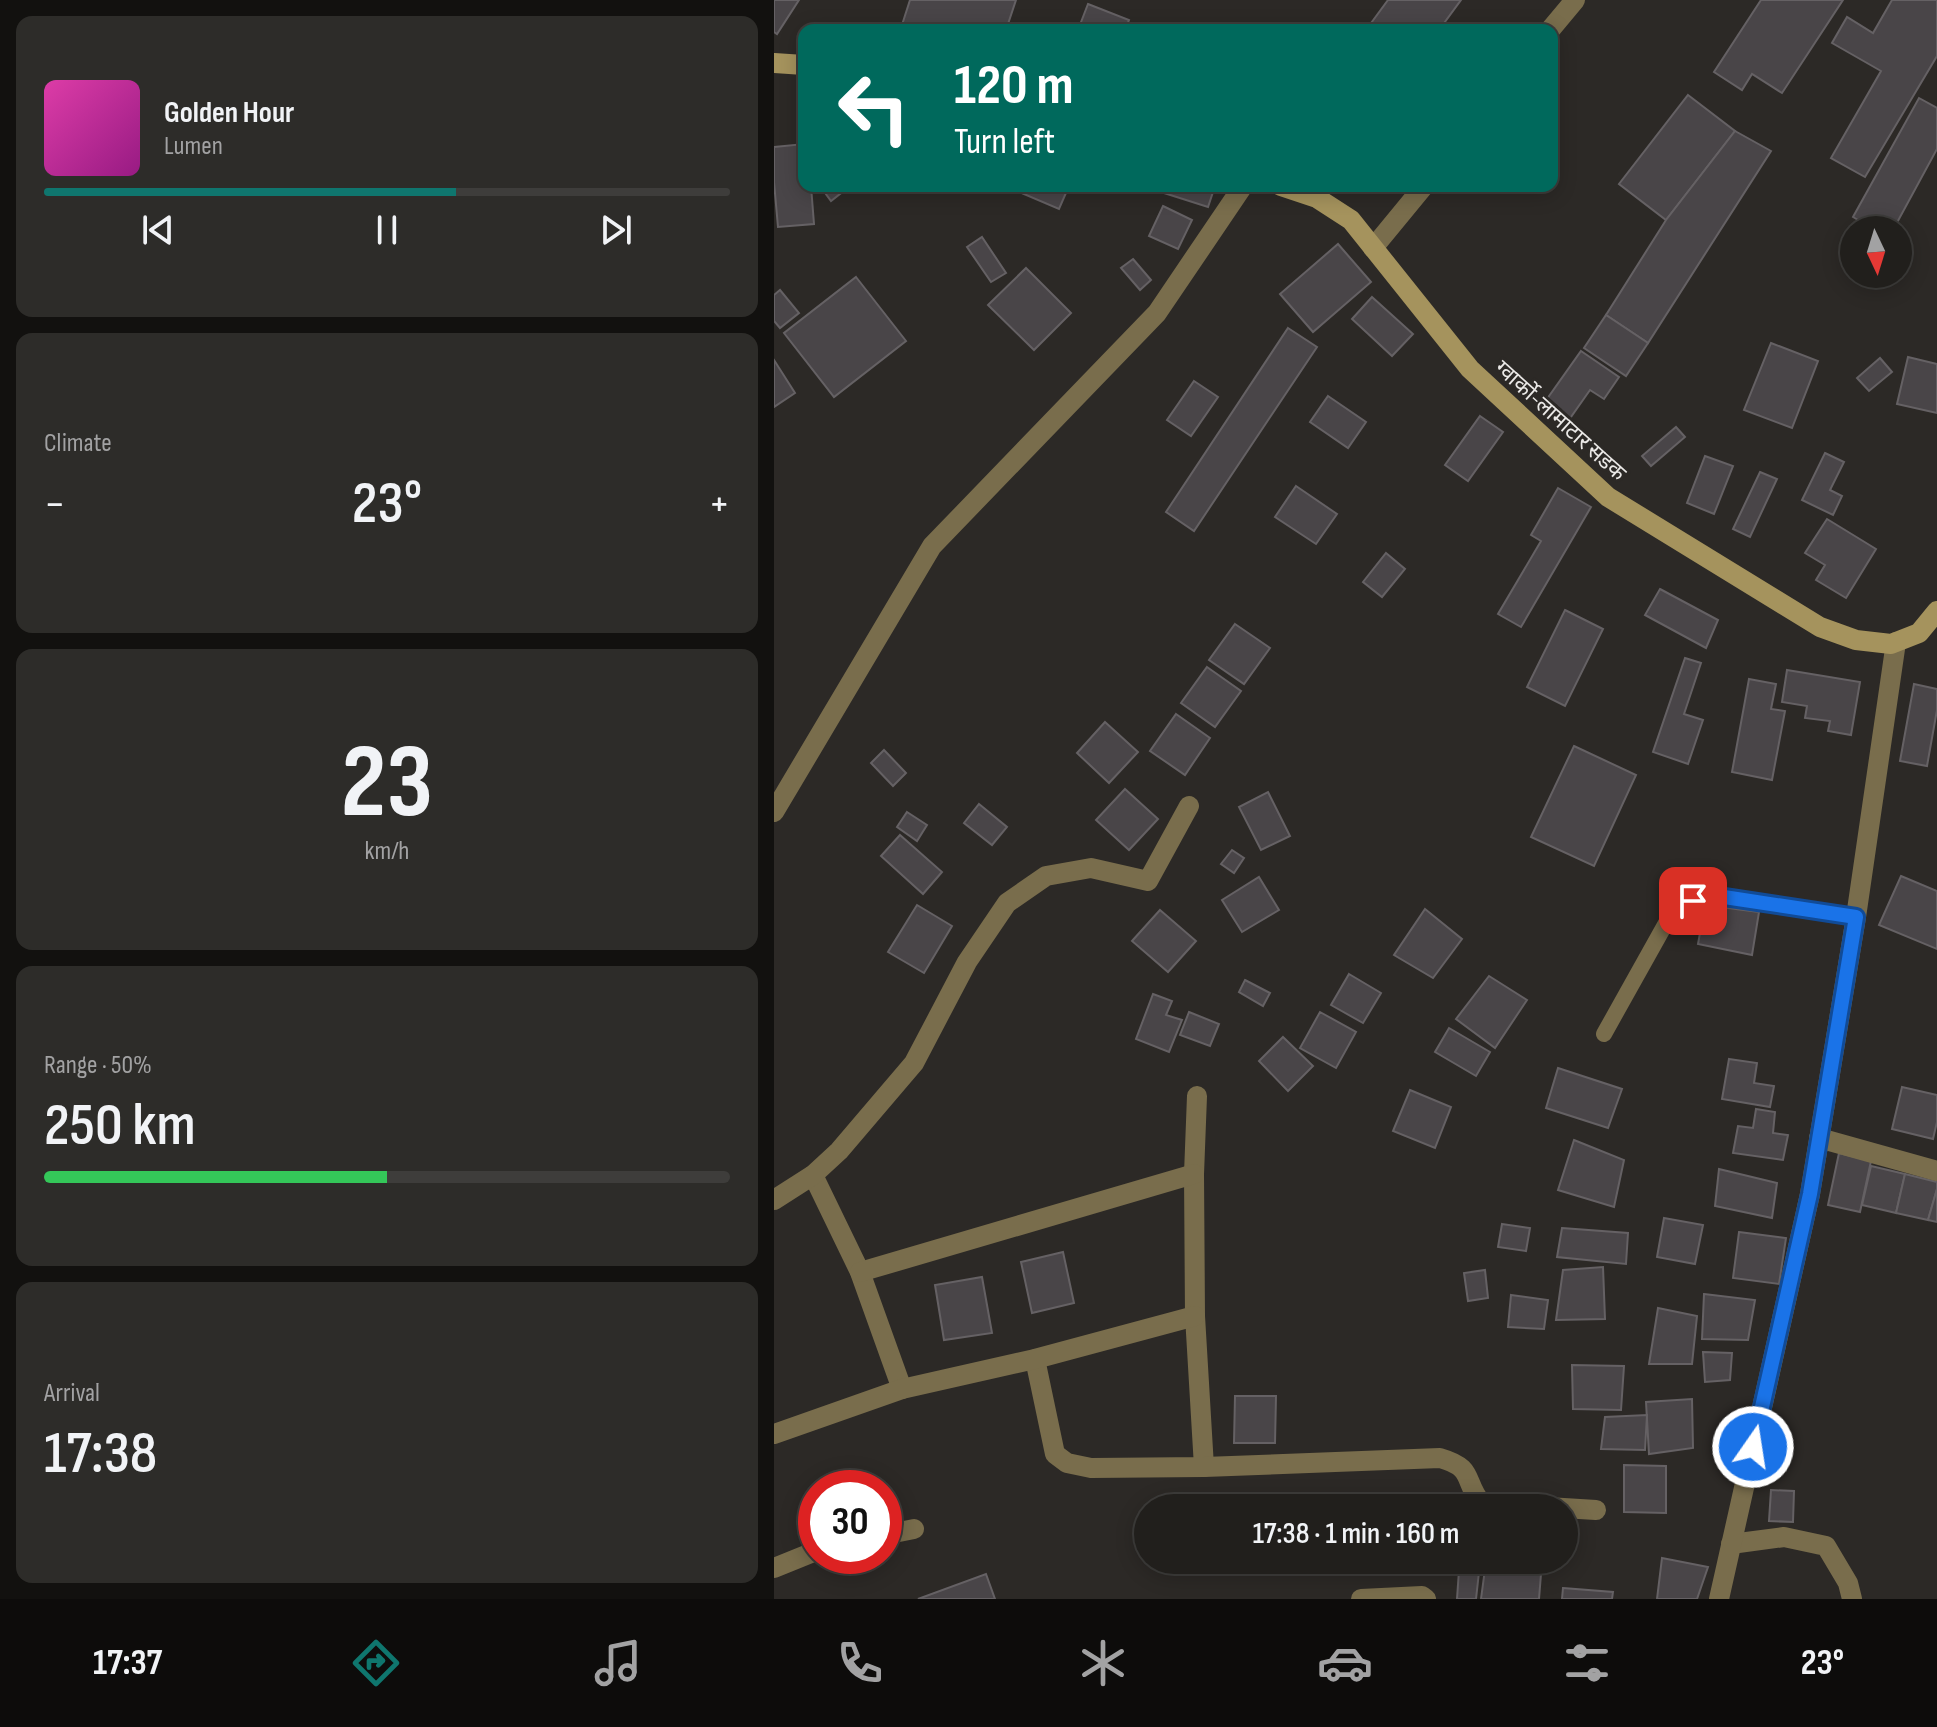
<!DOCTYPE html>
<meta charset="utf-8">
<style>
:root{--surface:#211f1c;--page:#2d2c29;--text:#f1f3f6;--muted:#a2a2a3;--line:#3e3d3b;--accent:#0f766e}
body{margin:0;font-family:"Sofia Sans Condensed","Noto Sans Devanagari",sans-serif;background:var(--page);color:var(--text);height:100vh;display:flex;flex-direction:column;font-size:30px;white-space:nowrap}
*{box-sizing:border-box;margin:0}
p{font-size:26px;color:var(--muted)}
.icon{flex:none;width:44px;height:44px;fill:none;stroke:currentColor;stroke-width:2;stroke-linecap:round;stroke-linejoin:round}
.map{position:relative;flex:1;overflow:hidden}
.side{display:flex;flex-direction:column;gap:16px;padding:16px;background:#12110f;width:774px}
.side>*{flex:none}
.top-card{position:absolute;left:24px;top:24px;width:760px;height:168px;border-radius:16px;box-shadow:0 4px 20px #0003,0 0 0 2px var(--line);background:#00695c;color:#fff;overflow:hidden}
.needle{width:52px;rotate:176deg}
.fabs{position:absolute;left:1066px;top:216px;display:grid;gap:16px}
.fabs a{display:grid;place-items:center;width:72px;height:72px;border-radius:50%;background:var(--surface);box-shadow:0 4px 20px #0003,0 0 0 2px var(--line);font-size:40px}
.speed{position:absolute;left:24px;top:1470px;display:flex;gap:16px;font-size:40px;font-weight:700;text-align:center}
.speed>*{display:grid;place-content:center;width:104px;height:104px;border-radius:50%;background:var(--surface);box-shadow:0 4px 20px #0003,0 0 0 2px var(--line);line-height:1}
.speed .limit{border:12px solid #d22;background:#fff;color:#111}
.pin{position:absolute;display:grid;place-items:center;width:68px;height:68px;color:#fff;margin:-34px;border-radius:16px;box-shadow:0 4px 12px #0006}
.me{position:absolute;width:88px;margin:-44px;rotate:13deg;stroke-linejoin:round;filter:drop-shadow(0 0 6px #0008)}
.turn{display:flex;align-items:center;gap:28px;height:168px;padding:0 24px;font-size:36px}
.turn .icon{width:104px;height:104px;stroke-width:2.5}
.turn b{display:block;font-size:56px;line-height:68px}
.big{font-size:60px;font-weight:600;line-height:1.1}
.side .tile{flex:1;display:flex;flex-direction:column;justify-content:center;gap:12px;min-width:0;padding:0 28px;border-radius:16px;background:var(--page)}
.side .dial{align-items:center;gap:0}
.dial b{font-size:104px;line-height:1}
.song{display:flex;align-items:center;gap:24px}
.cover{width:96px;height:96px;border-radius:12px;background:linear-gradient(135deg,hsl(320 70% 55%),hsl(310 70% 35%))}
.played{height:8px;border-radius:4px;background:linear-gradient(90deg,var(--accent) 60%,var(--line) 60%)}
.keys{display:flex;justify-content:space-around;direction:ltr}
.heat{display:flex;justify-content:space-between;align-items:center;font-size:44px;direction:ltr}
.charge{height:12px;border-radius:6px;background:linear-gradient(90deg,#34c759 50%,var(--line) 0)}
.trip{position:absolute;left:360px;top:1494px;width:444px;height:80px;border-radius:40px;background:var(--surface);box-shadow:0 4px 20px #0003,0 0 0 2px var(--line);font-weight:600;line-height:80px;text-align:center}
.menu{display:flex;height:128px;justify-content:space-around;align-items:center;background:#0d0c0b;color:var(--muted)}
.menu .icon{width:56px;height:56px}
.menu .selected{color:var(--accent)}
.menu b{font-size:36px;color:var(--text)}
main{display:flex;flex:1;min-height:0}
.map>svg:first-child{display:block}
.building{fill:#494548;stroke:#656164;stroke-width:2}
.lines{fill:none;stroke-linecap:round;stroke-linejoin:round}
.lane{stroke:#796d4c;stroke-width:16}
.street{stroke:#796d4c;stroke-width:20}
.secondary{stroke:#a5935d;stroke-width:20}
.route-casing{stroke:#114b97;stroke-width:20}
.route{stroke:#1a73e8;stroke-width:14}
.labels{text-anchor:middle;stroke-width:6;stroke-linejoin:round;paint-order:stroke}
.street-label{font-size:22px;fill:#ebe9e7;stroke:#2c2926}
</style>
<main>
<section class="side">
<div class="tile">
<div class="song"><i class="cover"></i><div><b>Golden Hour</b><p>Lumen</p></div></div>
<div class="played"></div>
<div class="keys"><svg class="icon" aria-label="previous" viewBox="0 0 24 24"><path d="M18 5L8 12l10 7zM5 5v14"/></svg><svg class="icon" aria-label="pause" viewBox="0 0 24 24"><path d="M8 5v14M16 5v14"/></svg><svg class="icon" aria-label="next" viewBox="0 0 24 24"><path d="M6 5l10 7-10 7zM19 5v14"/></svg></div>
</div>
<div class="tile"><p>Climate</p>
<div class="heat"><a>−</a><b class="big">23°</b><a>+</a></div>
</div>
<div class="tile dial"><b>23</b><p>km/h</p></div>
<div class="tile"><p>Range · 50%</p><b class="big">250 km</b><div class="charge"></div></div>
<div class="tile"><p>Arrival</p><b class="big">17:38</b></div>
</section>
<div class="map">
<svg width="1163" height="1599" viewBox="0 0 1163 1599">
<rect width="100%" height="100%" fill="#2c2926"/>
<g class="building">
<path d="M0,0H25L3,34L0,32Z"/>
<path d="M136,0H242L232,30H134L127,28Z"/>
<path d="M614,0H687L665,30H592Z"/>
<path d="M987,0H1069L1008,93L978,74L968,90L940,72Z"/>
<path d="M1118,0H1163V56L1091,177L1057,158L1107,71L1058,43L1073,17L1099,33Z"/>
<path d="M314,4L355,20L351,30H304Z"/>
<path d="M914,95L961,131L892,220L845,184Z"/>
<path d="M1145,98L1163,108V149L1119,230H1085L1089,223L1079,217Z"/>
<path d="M961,131L997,151L874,343L832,315L892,220Z"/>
<path d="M30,144V186H37L40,224L4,227L0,182V147Z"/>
<path d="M46,186H68L71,190L57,201Z"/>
<path d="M231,186H295L285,209Z"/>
<path d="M368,186H441L434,207Z"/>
<path d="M389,206L418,220L404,249L375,236Z"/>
<path d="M208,237L232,273L217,282L193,247Z"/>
<path d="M564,244L597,282L539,332L506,294Z"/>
<path d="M359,259L377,280L366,290L347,268Z"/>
<path d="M252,268L297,313L260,350L214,305Z"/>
<path d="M82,277L132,341L60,397L10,333Z"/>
<path d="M6,290L25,313L6,328L0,321V295Z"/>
<path d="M598,297L639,334L618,356L578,319Z"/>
<path d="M832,315L874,343L852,376L810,348Z"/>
<path d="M514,328L543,347L420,531L392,512Z"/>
<path d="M997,343L1044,361L1018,428L970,410Z"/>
<path d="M807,351L845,377L830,399L816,390L792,424L768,406Z"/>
<path d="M1134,357L1163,364V413L1123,404Z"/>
<path d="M1106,358L1118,372L1095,391L1083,378Z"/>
<path d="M0,360L21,393L0,407Z"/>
<path d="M420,381L444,397L417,436L393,420Z"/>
<path d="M554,396L592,422L574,448L536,422Z"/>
<path d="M706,416L729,432L694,481L671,465Z"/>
<path d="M902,427L911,437L877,466L868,456Z"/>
<path d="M1051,453L1070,462L1056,490L1068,496L1059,515L1028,500Z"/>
<path d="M931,456L959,466L940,514L913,503Z"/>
<path d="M986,472L1003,479L976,537L959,529Z"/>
<path d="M522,486L563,514L542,544L501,517Z"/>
<path d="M784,488L817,507L747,627L724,614L767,541L757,535Z"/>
<path d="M1053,519L1102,549L1072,598L1042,580L1051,565L1031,553Z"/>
<path d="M612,553L631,569L608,597L589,582Z"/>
<path d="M886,589L944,620L932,648L871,615Z"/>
<path d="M791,610L829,629L791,706L753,687Z"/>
<path d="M461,624L496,648L470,684L435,660Z"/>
<path d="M911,658L927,663L910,714L929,720L914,764L879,752Z"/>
<path d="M433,667L467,691L441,727L407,703Z"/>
<path d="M1013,670L1086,682L1077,735L1054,731L1056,721L1031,718L1033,706L1008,702Z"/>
<path d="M975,679L1002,684L997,709L1011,711L998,780L958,772Z"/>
<path d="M1140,684L1163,689V710L1153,766L1126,761Z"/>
<path d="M402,714L436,738L411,775L376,751Z"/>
<path d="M331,722L364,752L335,783L303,753Z"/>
<path d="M800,746L862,775L820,866L757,837Z"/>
<path d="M110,750L132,773L119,786L97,763Z"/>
<path d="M351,789L384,819L355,850L322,820Z"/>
<path d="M494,792L516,836L487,850L465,807Z"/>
<path d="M205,804L233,827L218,845L190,823Z"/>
<path d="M133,812L153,825L143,841L123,827Z"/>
<path d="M126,835L168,872L149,894L107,856Z"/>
<path d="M458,850L470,858L460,873L447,864Z"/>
<path d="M1127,876L1163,891V949L1105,925Z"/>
<path d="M485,877L505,910L468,932L448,900Z"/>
<path d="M143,905L178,926L150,973L114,952Z"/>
<path d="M931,905L985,912L978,955L924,944Z"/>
<path d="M651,909L688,939L659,978L620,955Z"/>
<path d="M386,910L422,941L394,972L358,941Z"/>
<path d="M575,974L607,993L589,1023L557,1005Z"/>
<path d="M715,976L753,1000L721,1048L682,1019Z"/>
<path d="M471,980L496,993L489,1006L465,992Z"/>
<path d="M379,994L398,1001L392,1015L408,1020L395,1052L362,1039Z"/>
<path d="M415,1012L445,1024L436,1046L406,1035Z"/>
<path d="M546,1012L582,1032L562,1068L526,1048Z"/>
<path d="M675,1028L716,1052L702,1076L661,1052Z"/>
<path d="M509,1037L539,1066L514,1091L485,1061Z"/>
<path d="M955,1059L983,1063L980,1083L1000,1086L996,1107L948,1099Z"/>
<path d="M784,1068L848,1089L834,1128L772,1108Z"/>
<path d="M1128,1087L1163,1095V1122L1159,1139L1118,1129Z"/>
<path d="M636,1090L677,1107L661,1148L619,1131Z"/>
<path d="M982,1109L1001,1112L999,1133L1014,1135L1009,1160L959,1153L964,1126L979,1128Z"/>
<path d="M800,1140L850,1160L840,1207L784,1190Z"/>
<path d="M1065,1153L1097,1161L1086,1212L1054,1205Z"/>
<path d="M1097,1166L1131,1174L1122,1213L1088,1205Z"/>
<path d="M945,1169L1003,1183L998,1218L941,1206Z"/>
<path d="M1131,1174L1163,1182V1189L1154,1220L1122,1213Z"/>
<path d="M1163,1189V1222L1154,1220Z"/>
<path d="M890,1218L929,1225L921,1264L883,1257Z"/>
<path d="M728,1224L756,1228L752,1251L724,1247Z"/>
<path d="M788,1228L854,1233L852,1264L783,1257Z"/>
<path d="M965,1232L1012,1238L1005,1284L959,1278Z"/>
<path d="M289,1252L300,1303L258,1313L247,1262Z"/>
<path d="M829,1267L831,1319L782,1320L789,1270Z"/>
<path d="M711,1270L714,1298L694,1301L690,1273Z"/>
<path d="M208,1277L218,1333L170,1340L161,1285Z"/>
<path d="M930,1294L981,1300L974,1340L928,1339Z"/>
<path d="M737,1295L774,1300L770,1329L734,1327Z"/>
<path d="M884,1308L923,1316L918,1364H875Z"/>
<path d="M929,1352L958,1353L956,1380L931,1382Z"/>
<path d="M798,1365L850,1366L847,1410L799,1409Z"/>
<path d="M461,1396H502L501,1443H460Z"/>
<path d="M918,1399L919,1448L875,1454L872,1402Z"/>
<path d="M873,1415L871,1450L827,1449L831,1417Z"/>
<path d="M850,1465L892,1466V1513L850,1512Z"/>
<path d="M997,1490L1020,1491L1019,1522L995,1521Z"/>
<path d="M888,1558L934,1567L923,1599H883Z"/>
<path d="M711,1569L767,1574L765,1599H707Z"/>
<path d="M685,1570L705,1572L702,1599H683Z"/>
<path d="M212,1574L221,1599H144Z"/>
<path d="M789,1588L839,1592L838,1599H788Z"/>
</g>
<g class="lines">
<path class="lane" d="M830,1034L901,907L937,895L1082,917"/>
<g class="street">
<path d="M776,30L801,0"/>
<path d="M599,248L650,186"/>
<path d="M0,812L158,546L383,313L469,186"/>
<path d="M423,1096L420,1174L421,1316L430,1467"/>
<path d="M1045,1138L1163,1171"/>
<path d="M39,1175L86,1272L128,1389"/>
<path d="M0,1200L39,1175L65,1151L140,1063L193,962L233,903L272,876L317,868L374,881L415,806"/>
<path d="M86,1272L420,1174"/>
<path d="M261,1359L281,1454L293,1463L317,1468L430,1467L666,1458C701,1468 689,1480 707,1503L822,1510"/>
<path d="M0,1434L128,1389L261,1359L421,1316"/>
<path d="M110,1535L140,1529"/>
<path d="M957,1544L1010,1537L1052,1546L1074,1583L1078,1599"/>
<path d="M0,1568L42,1551"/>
<path d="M587,1599L648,1596L652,1599"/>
<path d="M945,1599L1036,1194L1082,917L1122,642"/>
</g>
<g class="secondary">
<path d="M0,63L30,65"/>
<path d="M507,186L543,198L577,220L696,369L834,497L1046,627L1082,640L1117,644L1145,633L1163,611"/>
</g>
</g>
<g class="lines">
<defs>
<path id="route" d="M919,901L937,895L1082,917L1036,1194L979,1447"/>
</defs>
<use href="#route" class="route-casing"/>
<use href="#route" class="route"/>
</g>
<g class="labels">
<g class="street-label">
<text transform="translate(787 420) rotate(42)" y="8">ग्वार्को-लामाटार सडक</text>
</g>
</g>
</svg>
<div class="fabs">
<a><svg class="needle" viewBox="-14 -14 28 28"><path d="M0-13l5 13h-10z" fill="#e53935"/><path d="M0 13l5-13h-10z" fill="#a2a2a3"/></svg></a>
</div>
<div class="speed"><div class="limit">30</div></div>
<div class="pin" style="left:919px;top:901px;background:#d93025"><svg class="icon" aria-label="arrive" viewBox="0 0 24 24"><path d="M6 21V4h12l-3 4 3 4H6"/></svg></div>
<svg class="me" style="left:979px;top:1447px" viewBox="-20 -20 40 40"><circle r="17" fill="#1a73e8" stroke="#fff" stroke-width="3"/><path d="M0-11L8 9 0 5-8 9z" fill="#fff"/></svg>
<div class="trip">17:38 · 1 min · 160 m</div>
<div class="top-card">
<div class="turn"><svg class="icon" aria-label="left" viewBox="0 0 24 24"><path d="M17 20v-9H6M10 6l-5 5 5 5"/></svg><div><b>120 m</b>Turn left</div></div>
</div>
</div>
</main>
<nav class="menu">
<b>17:37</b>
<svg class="icon selected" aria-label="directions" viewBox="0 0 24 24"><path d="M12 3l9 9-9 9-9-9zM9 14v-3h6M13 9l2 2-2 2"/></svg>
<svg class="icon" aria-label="music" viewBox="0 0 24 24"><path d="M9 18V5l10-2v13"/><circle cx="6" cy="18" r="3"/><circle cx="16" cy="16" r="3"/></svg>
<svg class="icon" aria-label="phone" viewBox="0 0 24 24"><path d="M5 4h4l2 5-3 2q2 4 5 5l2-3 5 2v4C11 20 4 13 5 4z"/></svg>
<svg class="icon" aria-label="climate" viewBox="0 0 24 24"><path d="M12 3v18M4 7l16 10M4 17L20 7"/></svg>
<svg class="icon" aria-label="car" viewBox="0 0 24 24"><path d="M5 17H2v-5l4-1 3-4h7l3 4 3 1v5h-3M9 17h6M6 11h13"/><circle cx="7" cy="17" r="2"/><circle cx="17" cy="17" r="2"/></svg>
<svg class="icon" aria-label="filters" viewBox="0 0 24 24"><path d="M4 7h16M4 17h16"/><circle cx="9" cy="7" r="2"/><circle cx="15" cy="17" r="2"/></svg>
<b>23°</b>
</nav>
